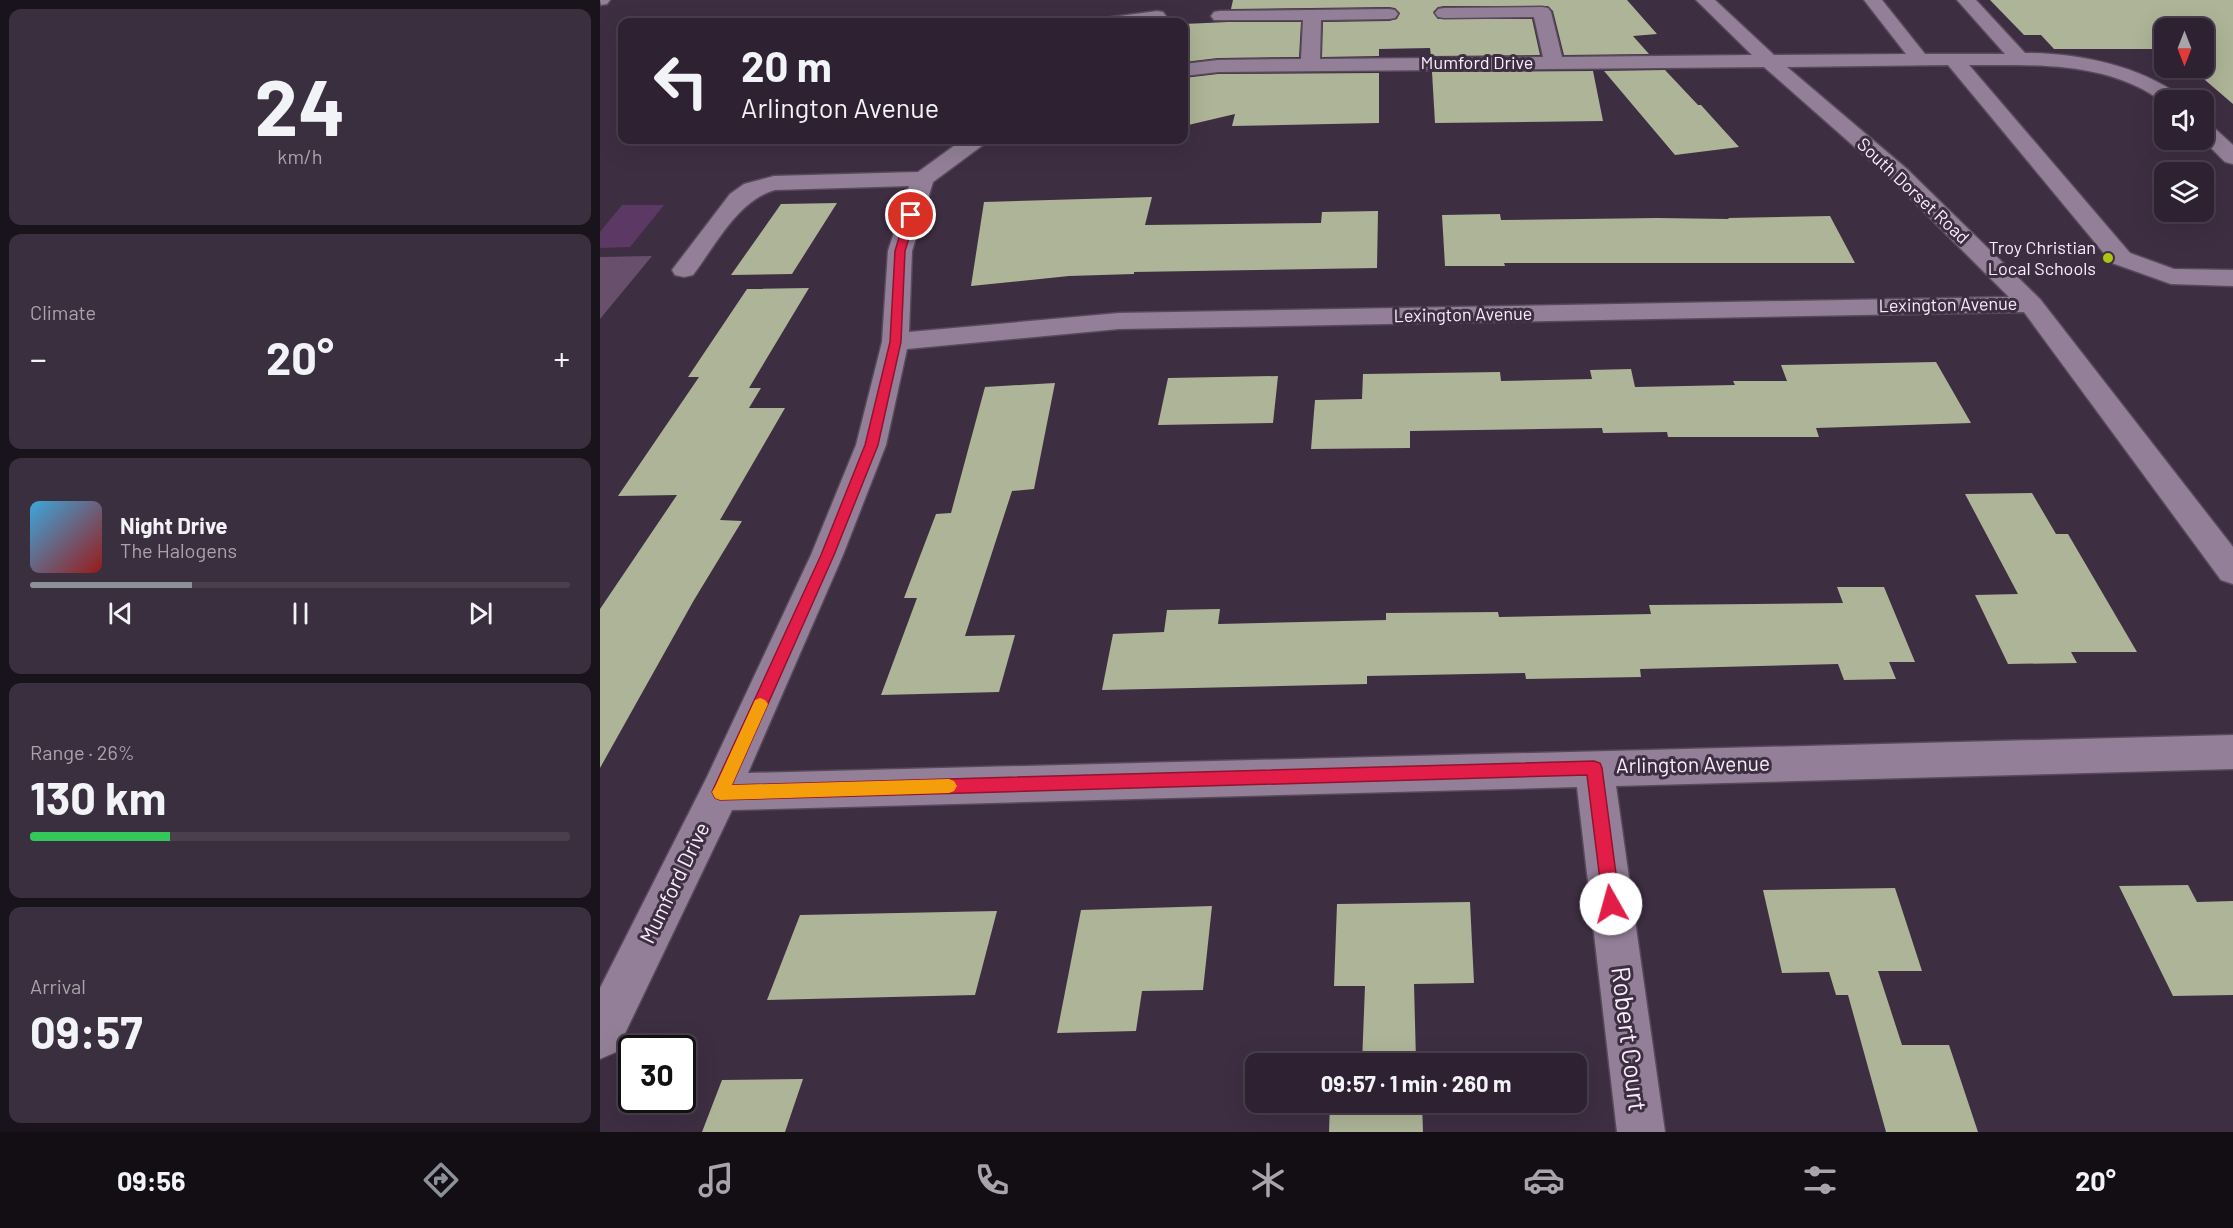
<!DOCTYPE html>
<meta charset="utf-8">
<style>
:root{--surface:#2e2232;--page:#3a2f3e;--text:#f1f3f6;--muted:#a7a4ac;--line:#493f4d;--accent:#8c9099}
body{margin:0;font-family:Barlow,sans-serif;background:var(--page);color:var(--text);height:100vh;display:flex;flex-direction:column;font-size:22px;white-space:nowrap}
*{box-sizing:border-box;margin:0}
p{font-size:20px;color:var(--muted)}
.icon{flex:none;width:33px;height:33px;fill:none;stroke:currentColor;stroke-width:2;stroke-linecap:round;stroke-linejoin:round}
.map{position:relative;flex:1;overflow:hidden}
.details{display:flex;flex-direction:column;gap:9px;padding:9px;background:#19131c;width:600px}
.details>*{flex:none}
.hud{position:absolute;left:18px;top:18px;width:570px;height:126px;border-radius:12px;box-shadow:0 6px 24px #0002,0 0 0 2px var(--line);background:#2e2232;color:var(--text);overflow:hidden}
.needle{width:39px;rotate:180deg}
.fabs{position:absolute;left:1554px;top:18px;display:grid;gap:12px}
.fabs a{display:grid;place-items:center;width:60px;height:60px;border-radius:12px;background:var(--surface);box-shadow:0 6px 24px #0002,0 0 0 2px var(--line);font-size:30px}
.speed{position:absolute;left:18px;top:1035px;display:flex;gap:12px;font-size:30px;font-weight:700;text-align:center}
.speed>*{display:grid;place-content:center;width:78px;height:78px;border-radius:50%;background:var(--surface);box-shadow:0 6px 24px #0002,0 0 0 2px var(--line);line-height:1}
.speed .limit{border:3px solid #111;border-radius:9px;background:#fff;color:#111}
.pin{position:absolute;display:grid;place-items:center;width:51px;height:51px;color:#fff;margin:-26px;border:3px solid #fff;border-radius:50%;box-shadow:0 2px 6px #0007}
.me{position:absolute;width:66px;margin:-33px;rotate:353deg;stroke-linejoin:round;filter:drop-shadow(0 0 4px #0008)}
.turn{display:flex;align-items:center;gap:21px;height:126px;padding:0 24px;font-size:27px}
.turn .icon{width:78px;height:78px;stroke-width:2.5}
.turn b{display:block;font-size:42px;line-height:51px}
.big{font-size:45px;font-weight:700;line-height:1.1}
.details .widget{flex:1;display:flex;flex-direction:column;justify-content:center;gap:9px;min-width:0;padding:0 21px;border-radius:12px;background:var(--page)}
.details .dial{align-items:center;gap:0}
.dial b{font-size:78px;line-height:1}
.song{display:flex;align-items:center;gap:18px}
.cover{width:72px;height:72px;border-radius:9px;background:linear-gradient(135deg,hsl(200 70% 55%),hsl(0 70% 35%))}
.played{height:6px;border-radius:3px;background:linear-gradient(90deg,var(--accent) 30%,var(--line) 30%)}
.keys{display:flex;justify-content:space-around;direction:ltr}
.heat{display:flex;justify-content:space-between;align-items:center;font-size:33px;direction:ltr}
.charge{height:9px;border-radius:4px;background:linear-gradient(90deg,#34c759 26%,var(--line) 0)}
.trip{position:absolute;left:645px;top:1053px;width:342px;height:60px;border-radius:12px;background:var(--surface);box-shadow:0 6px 24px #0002,0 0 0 2px var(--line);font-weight:700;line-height:60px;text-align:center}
.dock{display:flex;height:96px;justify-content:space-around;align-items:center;background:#120e14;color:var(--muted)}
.dock .icon{width:42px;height:42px}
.dock .on{color:var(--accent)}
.dock b{font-size:27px;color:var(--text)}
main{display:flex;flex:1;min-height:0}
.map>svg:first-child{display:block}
.green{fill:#68506d}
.water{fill:#5c3965}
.building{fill:#adb497}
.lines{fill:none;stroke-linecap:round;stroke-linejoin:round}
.minor-casing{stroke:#584a5b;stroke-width:3}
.minor{fill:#938098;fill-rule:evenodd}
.route{fill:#e11d48;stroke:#92132f;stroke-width:1.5}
.slow{fill:#f59e0b}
.poi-dot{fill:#acc610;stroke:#3e2e42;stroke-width:2}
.labels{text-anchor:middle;stroke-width:6;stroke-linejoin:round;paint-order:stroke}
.far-street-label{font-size:18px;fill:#f9eefb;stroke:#3e2e42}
.far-poi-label{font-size:18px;fill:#f9eefb;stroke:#3e2e42;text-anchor:end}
.street-label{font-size:21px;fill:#f9eefb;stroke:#3e2e42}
.near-street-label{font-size:26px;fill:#f9eefb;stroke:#3e2e42}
</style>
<main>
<section class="details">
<div class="widget dial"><b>24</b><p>km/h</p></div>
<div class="widget"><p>Climate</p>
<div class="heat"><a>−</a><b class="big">20°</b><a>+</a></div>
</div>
<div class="widget">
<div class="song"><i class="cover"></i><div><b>Night Drive</b><p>The Halogens</p></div></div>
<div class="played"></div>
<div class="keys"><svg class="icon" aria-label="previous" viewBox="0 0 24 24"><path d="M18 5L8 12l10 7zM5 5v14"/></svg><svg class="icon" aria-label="pause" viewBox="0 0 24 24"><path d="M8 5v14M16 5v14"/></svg><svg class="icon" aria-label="next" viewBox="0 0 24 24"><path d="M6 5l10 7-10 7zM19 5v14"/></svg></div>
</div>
<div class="widget"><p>Range · 26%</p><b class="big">130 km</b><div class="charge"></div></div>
<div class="widget"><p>Arrival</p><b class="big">09:57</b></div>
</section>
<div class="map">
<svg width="1633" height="1132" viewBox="0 0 1633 1132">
<rect width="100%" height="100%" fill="#3e2e42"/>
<path class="green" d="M52,256L0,319V257Z"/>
<path class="water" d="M22,205H64L30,247L0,248V232Z"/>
<g class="building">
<path d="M633,0H1027L1057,34L1033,36L1049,54L964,55L953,11L948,6H844L838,7L833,12L838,19H932L940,55L831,56L830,48L779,49V56L722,57L723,22L789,21L797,19L800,13L795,8L789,7L631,9Z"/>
<path d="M1390,0H1633V104L1591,68H1604V28H1564V49H1454L1441,35H1424Z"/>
<path d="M628,22H701L699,57L618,58L584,62V24Z"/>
<path d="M1065,70L1098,105H1101L1139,147L1075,155L1004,71Z"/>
<path d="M993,71L1003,121L835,123L832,72Z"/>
<path d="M779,73V123L632,126L635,114L584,126V78L618,74Z"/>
<path d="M552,197L545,225L721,223L722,212L778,211L777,268L534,272V274L469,276L371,286L384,202Z"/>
<path d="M237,203L192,274L131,275L181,204Z"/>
<path d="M900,214L901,220L1057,218L1129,219L1128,218L1230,216L1255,263H904L905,266H845L842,215Z"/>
<path d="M209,288L149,388H161L149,408H185L120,520L142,521L94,600L0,768V609L77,495L18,496L99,377H88L147,289Z"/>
<path d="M1336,362L1371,423L1216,428L1219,437H1068L1067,432L1003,433L1002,428L810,431V448L711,449L715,400L762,399L763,374L900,372L901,381L992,379L990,370L1031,369L1035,387L1135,385L1133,381H1187L1181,365Z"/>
<path d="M678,376L673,423L558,425L568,378Z"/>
<path d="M455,383L434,489L412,491L365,636L415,635L399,692L281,695L317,598H304L336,514L351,513L385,387Z"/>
<path d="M1432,493L1456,534H1468L1537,652H1471L1477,663L1408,664L1375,595L1418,594L1365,494Z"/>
<path d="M1237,587H1284L1315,662H1289L1296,679L1244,680L1238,664L1040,669L1041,677L926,679L925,673L767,676V684L502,690L513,634L564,632L567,610L620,609L618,624L786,620V613L898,612L899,617L1051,614L1049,605L1243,603Z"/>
<path d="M1588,885L1597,902L1633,901V995L1573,996L1519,886Z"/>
<path d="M1295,888L1322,971H1278L1302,1045H1349L1378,1132H1286L1248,995H1236L1229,972L1182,973L1163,890Z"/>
<path d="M870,902L874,983L814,984L816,1061H821V1064H731L762,1063L765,986H734L737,904Z"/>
<path d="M612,906L603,990L542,991L536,1031L457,1033L481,910Z"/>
<path d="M397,911L375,995L167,1000L200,915Z"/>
<path d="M203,1079L185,1132H102L122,1080Z"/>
<path d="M730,1102H822L823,1132H729Z"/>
</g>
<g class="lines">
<defs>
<g id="minor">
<path d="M0,0H10L7,4L1,5Z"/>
<path d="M1096,0H1115L1174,55L1306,54L1264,0H1282L1325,54H1405L1357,0H1376L1425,53C1477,53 1538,65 1580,96L1583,100H1564V103C1509,61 1435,65 1369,65L1530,253L1574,269L1633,270V286L1571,284L1512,263L1348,65L1187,67L1307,169L1440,299L1633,547V584L1621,580L1424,312L519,329L307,349L286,445L243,555L148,773L1633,735V769L1016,786L1065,1132H1017L977,787L132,810L16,1052L0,1059V988L106,779L211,555L256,445L282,342L288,251L309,186L175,190C138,200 115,246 93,275L84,277L75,275L72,270L130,194L144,184L174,176L318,172L362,140H385L383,145L333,182L312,251L309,332L519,313L1409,297L1291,179L1164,67L618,72L584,76V64L618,60L701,59L703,20H614L611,16L614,12L620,11L789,9L795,10L798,14L795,18L789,19L721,20L720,59L943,57L934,17L844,18L838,17L835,13L838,9L844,8L942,7L948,8L951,12L962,57L1152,55Z"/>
<path d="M557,11L563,12L566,16L563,20L549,22H503L506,18L512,17Z"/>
<path d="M1604,123L1611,125L1633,145V164L1625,162L1603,140Z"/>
</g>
</defs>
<use href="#minor" class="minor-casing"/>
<use href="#minor" class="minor"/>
</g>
<path class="route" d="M311,212L316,215L305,251L301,342L278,445L234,555L132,785L994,761L1000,763L1002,768L1020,904L1018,910L1011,913L1005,910L1003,904L987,775L120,800L115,798L112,792L221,555L265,445L290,342L295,251L306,215Z"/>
<path class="slow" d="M160,698L165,700L168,704L132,785L349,779L354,781L357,786L354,791L349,793L120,800L115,798L112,792L115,787L155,700Z"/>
<circle class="poi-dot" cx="1508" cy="258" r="6"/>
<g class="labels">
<g class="far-street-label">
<text x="877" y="69">Mumford Drive</text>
<text transform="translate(1313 191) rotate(43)" y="6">South Dorset Road</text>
<text transform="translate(1348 305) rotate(-1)" y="6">Lexington Avenue</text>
<text transform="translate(863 315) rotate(-1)" y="6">Lexington Avenue</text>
</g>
<g class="far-poi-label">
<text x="1496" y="254">Troy Christian<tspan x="1496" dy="21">Local Schools</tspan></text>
</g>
<g class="street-label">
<text transform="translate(1093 765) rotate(-1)" y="7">Arlington Avenue</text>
<text transform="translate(75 883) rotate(-64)" y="7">Mumford Drive</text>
</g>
<g class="near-street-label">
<text transform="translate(1029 1039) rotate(83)" y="9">Robert Court</text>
</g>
</g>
</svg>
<div class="fabs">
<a><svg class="needle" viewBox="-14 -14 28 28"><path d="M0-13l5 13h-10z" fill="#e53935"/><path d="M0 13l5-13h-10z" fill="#a7a4ac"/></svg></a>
<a><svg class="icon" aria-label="sound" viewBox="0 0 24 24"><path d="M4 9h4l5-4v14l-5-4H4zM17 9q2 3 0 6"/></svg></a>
<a><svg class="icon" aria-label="layers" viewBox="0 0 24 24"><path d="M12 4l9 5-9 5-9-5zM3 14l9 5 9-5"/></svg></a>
</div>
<div class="speed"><div class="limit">30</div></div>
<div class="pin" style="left:311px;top:215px;background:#d93025"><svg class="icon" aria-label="arrive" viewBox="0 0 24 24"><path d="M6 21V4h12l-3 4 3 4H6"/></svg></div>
<svg class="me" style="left:1011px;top:904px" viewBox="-20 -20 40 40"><circle r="19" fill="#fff"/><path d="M0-13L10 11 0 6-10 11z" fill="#e11d48"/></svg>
<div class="trip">09:57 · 1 min · 260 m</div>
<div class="hud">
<div class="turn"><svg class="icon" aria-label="left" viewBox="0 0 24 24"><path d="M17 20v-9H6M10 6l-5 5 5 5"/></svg><div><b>20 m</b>Arlington Avenue</div></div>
</div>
</div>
</main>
<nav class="dock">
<b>09:56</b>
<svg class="icon on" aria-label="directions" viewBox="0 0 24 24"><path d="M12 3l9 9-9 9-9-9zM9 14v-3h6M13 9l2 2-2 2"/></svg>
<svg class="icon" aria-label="music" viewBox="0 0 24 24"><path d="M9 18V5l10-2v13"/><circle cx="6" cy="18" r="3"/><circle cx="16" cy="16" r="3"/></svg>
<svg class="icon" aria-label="phone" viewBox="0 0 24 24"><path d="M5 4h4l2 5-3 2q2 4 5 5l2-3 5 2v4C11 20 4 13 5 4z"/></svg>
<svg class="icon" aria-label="climate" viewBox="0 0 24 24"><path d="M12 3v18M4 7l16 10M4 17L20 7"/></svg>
<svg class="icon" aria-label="car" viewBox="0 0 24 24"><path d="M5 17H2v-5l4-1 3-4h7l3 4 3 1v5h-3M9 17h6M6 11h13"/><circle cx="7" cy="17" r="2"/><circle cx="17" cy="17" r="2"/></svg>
<svg class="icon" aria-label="filters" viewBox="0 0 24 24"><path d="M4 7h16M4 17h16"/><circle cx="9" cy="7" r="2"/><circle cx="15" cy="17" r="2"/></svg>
<b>20°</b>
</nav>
